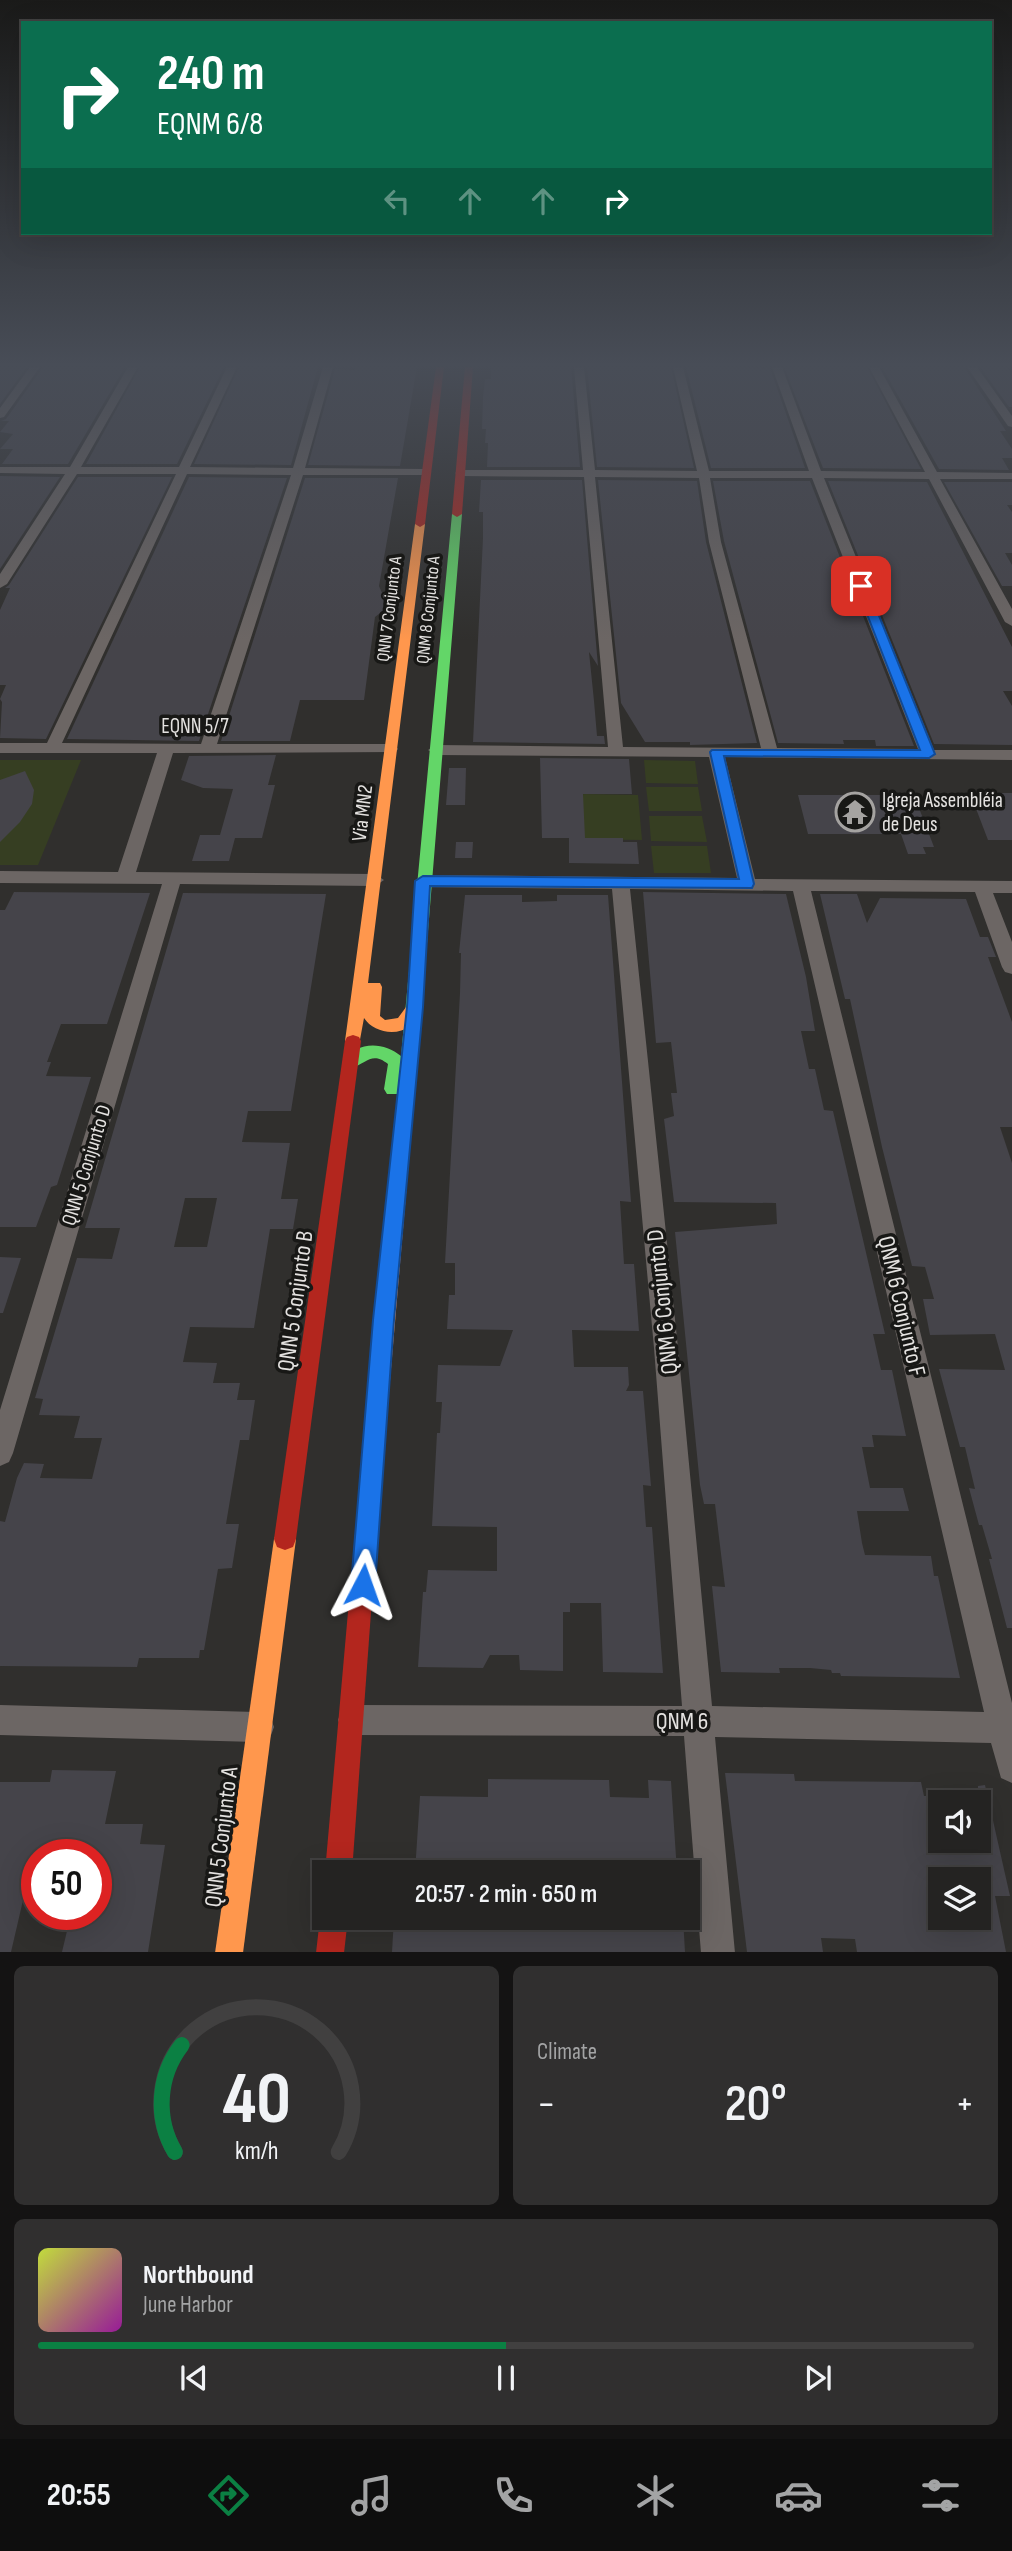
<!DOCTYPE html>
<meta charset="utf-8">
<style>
:root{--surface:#242322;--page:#302f2f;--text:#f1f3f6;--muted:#a3a4a5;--line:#414040;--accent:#0b8043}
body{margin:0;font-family:"Sofia Sans Condensed",sans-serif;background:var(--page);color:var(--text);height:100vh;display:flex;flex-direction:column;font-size:26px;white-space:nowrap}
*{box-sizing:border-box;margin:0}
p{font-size:23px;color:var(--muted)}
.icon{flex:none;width:38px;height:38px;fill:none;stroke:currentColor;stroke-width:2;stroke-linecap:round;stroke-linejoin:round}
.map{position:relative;height:1952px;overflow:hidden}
.drawer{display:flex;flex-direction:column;gap:14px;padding:14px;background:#141313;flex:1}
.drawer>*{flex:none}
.top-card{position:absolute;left:21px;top:21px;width:971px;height:214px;border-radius:0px;box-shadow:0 7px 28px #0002,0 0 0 2px var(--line);background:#0b6e4f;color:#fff;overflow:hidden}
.fabs{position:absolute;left:928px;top:1790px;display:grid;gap:14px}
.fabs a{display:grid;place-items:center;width:63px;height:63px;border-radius:0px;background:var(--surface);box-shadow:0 7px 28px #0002,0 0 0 2px var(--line);font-size:35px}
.speed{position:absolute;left:21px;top:1839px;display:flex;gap:14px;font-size:35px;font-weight:700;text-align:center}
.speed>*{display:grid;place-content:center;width:91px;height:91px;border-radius:50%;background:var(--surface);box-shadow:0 7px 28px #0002,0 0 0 2px var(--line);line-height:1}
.speed .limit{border:10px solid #d22;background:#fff;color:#111}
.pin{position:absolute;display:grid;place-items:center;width:60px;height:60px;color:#fff;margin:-30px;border-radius:14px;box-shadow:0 4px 10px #0006}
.me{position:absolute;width:77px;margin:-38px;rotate:4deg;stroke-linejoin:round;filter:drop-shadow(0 0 5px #0008)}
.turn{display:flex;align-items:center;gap:24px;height:147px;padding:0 21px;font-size:32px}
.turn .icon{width:91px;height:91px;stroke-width:2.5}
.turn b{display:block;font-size:49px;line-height:60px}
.lanes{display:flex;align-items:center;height:66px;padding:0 21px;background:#0003;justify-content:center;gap:35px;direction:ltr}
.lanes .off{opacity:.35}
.big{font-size:52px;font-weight:600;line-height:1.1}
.drawer .widget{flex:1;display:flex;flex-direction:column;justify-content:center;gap:10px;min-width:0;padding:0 24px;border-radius:10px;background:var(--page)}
.drawer .dial{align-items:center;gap:0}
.dial svg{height:182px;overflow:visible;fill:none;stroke:var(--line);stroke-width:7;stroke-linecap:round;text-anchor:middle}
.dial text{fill:var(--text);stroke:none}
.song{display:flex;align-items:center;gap:21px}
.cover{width:84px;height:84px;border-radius:10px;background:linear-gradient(135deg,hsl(70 70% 55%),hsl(300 70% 35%))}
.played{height:7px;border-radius:4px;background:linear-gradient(90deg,var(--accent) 50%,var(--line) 50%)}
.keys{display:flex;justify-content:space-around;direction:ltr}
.heat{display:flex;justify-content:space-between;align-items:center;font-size:38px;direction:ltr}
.drawer .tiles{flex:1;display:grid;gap:14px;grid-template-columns:1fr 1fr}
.widget:last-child{grid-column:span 2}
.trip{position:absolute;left:312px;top:1860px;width:388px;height:70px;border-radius:0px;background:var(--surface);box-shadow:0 7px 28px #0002,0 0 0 2px var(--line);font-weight:600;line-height:70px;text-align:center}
.menu{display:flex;height:112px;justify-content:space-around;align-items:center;background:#0e0e0e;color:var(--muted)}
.menu .icon{width:49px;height:49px}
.menu .active{color:var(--accent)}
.menu b{font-size:32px;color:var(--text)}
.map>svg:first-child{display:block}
.green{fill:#363e22}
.building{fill:#45444a;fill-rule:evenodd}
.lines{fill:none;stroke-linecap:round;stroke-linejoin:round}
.street{fill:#6c6664;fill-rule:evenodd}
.fast{fill:#63d668;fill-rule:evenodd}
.slow{fill:#ff974d;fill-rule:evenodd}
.jam{fill:#b3261e;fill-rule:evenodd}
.route{fill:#1a73e8;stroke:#114b97;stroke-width:2}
.labels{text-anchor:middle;stroke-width:7;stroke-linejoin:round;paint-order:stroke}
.far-street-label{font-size:18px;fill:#e4e2e0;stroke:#181816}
.street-label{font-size:21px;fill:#e4e2e0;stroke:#181816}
.poi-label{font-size:21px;fill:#e4e2e0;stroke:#181816;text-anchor:start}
.near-street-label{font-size:24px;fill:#e4e2e0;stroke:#181816}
</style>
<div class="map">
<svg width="1012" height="1953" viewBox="0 0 1012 1953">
<rect width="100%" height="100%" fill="#302f2d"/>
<g class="green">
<path d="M0,760H81L38,865H0Z"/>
<path d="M644,760L695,761L698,784L646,783Z"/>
<path d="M646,787H698L702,811H649Z"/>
<path d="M580,794L638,795L642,840L582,839Z"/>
<path d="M649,816H702L707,842L651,841Z"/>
<path d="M651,846H707L711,873H654Z"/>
</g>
<g class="building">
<path d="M0,367H27L0,404Z"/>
<path d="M43,367H125L68,464H2L13,449H0L13,434L0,432L9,421H1L6,419Z"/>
<path d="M140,367H224L177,464H86Z"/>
<path d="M239,367H318L291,465L194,464Z"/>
<path d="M355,367H417L400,466L308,465L335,369L354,370Z"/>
<path d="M491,367H571L580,467H487L488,443H485L486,429H482L483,397L485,379H491Z"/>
<path d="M587,367H671L694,468L597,467Z"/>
<path d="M686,367L770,368L805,468H711Z"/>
<path d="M789,367H867L921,469L823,468L785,369Z"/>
<path d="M882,367H964L1006,431H1000L1012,449V458H1002L1009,470L939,469Z"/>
<path d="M980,367H1007L1012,374V407H1009Z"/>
<path d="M0,476L60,477L0,569Z"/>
<path d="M78,477H172L46,739L0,738L2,702L0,699L6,685H0V610L10,588H5L9,585Z"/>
<path d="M189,477L287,478L199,741L67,739Z"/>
<path d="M305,478H398L379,586L388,607L375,617L364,700H300L290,741H221Z"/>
<path d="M481,480H582L598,666L589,652L594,701L597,736H604L605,744L473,742L483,538V512H479Z"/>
<path d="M598,480L697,481L706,542L757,743L690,745V742H645L621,703Z"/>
<path d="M713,481H810L914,746H876L875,740H843L844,744L778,743L724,541Z"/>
<path d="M828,481L927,482L1012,647V691H1003L1012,706V745L934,744Z"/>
<path d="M944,482H1012V505H1007L1012,512V553H1005L1012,565V586H1002Z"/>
<path d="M276,755L268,785H275L262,838H235L229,861H192L200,835H220L233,789L203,788L181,780L189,756Z"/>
<path d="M540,758L629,759L632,794H583L585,838H623V842H637L639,864L569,863V838H542Z"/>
<path d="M449,768H466L465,805H446Z"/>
<path d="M25,771L34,790L32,804L20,822L0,842V780Z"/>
<path d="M970,793H1012V840H988Z"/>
<path d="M798,795H914L934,847H923L926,854H908L901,834H808Z"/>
<path d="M456,842H473L472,858H455Z"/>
<path d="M14,892L150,893L107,1024H61L47,1062H51L46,1076L91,1077L57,1185L51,1187L36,1227H0V910H5Z"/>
<path d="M643,892L786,894L806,977L815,1031H801L809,1069H815L824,1110L833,1111L885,1334H873L881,1370H892L906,1436L872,1435L874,1447H862L870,1488H903L909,1511H857L862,1543L865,1555L931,1556L934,1576H938L960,1678L841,1676L840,1673H832L831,1670L810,1668H779L780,1673L721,1672L712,1586L725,1587L715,1504H704L700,1485L675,1232L777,1224L776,1203L674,1202L664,1119L674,1116L671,1093H677L671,1042L656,1043Z"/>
<path d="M183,893L326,894L291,1111H248L242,1142L290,1143L281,1199H298L293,1229H270L254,1328L190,1327L183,1362L217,1363L213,1383H240L237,1400H255L249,1440H240L226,1524H239L232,1568L218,1569L204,1650H200L199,1658H139L137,1667L0,1666V1521L5,1522L17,1478L24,1463L44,1464L40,1478L92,1479L102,1438H74L80,1416L39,1415L43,1399L35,1398L77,1258L112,1259L120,1228H85ZM185,1198H217L207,1247H174Z"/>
<path d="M820,894H857L867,923L880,898L966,899L980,937H988L996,957H988L1012,1022V1127H1000L1012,1163V1628H1007L989,1559H992L982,1525H979L969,1488L975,1489L965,1447H960L939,1369L1005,1370L995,1334L930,1335L923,1299H934L925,1267L912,1266L882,1147L850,999H845Z"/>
<path d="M465,895H522V902L557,901V895H608L631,1202L620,1201L624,1264H634L639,1331L572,1330L574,1367H628L629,1385L626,1391H643L651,1486L643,1485L646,1527H652L663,1673L603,1672L601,1603H570V1612H563V1671L520,1670L519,1655H490L483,1668L418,1667L423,1592H426L428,1570L497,1571V1527L432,1526L437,1433H440L442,1402H436L438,1365L500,1366L513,1330L447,1329L449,1295H455V1263H445L460,993L461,953H459Z"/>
<path d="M0,1257L21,1258L3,1313H0Z"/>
<path d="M52,1770L116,1771L105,1824H143L140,1844L165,1845L148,1952H62L71,1914H96V1855H37V1896H24L11,1952H0V1782H50Z"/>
<path d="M725,1773L794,1774L795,1781L921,1782L924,1796H940V1841H978V1786L985,1785L1010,1896H995L1006,1952H857L855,1939L821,1938L823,1952H747ZM940,1880H978V1918H940Z"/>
<path d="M488,1779L609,1780L610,1797L649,1798L648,1780L671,1781L677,1872H415L420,1796L488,1797Z"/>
<path d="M394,1918H683L685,1952H392Z"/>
</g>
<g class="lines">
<g class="street">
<path d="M30,367H40L4,417L0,418V408Z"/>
<path d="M128,367H138L81,467H179L227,367H237L190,467L293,468L323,367H333L305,468L425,469L431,472L425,475H303L217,744H390L396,746L398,749L396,752L173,753L136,872L375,874L384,880L375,886L180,884L13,1453L9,1462L0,1466V1410L162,884L0,883V871L118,872L157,753H0V743H47L176,474H77L7,584L0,588V574L65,474L0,473V467H70ZM187,474L291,475L201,744L62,743Z"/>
<path d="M574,367H584L595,470L697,471L673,367H683L709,471H809L772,367H782L821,471L925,472L869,367H879L937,472L1012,473V479H940L1012,609V626L1005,622L929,479L824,478L934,750H1012V760L725,757L755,879L1012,881V893H993L1012,942V974L1005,972L1002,967L975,892L811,891L1012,1703V1783L1001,1778L991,1743L715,1737L735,1953H701L684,1736L353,1735L342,1731L338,1720L342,1709L353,1705L682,1706L654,1348L612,889L423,887L414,881L423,875L737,878L709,757L436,755L428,750L436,745L608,747L584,477L461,476L455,473L461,470H583ZM595,477L699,478L709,542L761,748L623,747ZM710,478H812L918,749L777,748L721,542ZM630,889L793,891L984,1712L712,1706L678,1348Z"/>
<path d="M967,367H977L1012,416V427L1008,426Z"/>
<path d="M0,1705L259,1712L270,1716L274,1727L270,1738L259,1742L0,1735Z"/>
</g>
<path class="fast" d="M457,511L462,514L417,1066L415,1070L404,1071L399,1094H387L384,1089L388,1064C372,1051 367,1063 351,1068L345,1066L343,1062C356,1041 383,1041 401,1056L452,514Z"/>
<g class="slow">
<path d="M420,521L425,524L368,983H380L382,987L380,1016L385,1020L398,1018L409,1003H421L423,1007C420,1013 415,1021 410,1026C396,1037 373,1032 364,1018L359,1045H347L345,1041L415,524Z"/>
<path d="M409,1060L415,1062L417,1066L376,1544L373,1552L365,1555L357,1552L354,1544L401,1066L403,1062Z"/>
<path d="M285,1528L293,1531L296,1539L243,1953H215L274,1539L277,1531Z"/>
</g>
<g class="jam">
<path d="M436,367H444L425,524L420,527L415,524Z"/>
<path d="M465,367H473L462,514L457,517L452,514Z"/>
<path d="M353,1035L359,1037L361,1041L296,1539L293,1547L285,1550L277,1547L274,1539L345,1041L347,1037Z"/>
<path d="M365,1533L373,1536L376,1544L352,1872H325L354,1544L357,1536Z"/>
<path d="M324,1909V1918H348L344,1953H316L320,1918Z"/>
</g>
</g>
<linearGradient id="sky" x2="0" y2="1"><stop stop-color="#1a1a19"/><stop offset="0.57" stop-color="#484d57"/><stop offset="1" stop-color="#484d57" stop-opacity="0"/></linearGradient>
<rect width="1012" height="640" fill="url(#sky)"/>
<path class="route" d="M861,582L867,586L935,754L929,758L724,756L754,884L752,888L430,886L423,1007L394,1320L375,1585L371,1594L363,1597L355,1594L351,1585L373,1320L407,1007L415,881L423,876L739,879L710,752L712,750H920L856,586Z"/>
<defs>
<symbol id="temple-ring" viewBox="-11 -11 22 22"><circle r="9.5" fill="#181816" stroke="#a5a3a1" stroke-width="1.5"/><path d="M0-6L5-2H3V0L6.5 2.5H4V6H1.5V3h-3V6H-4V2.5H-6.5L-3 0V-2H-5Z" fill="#a5a3a1"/></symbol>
</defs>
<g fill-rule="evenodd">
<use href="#temple-ring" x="833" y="790" width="44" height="44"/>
</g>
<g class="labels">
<g class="far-street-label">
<text transform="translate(389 609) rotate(-83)" y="6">QNN 7 Conjunto A</text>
<text transform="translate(428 610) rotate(-84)" y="6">QNM 8 Conjunto A</text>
</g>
<g class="street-label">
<text x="195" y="733">EQNN 5/7</text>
<text transform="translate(362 813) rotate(-83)" y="7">Via MN2</text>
<text transform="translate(86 1165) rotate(-73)" y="7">QNN 5 Conjunto D</text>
</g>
<g class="poi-label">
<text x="882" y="807">Igreja Assembléia<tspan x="882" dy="24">de Deus</tspan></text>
</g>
<g class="near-street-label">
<text transform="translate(295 1301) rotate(-82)" y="8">QNN 5 Conjunto B</text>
<text transform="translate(662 1302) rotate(-96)" y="8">QNM 6 Conjunto D</text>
<text transform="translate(902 1306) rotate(77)" y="8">QNM 6 Conjunto F</text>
<text x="682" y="1729">QNM 6</text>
<text transform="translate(221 1837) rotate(-83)" y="8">QNN 5 Conjunto A</text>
</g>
</g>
</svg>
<div class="fabs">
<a><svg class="icon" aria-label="sound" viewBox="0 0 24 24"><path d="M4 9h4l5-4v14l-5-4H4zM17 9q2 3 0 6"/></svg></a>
<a><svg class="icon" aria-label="layers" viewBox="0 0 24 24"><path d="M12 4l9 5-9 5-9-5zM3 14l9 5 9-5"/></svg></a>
</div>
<div class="speed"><div class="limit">50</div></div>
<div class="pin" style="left:861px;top:586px;background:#d93025"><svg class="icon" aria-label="arrive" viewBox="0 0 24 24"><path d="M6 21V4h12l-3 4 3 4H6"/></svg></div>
<svg class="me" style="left:363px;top:1585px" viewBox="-20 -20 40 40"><path d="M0-17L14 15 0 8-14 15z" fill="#1a73e8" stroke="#fff" stroke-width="4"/></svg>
<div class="trip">20:57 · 2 min · 650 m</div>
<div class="top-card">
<div class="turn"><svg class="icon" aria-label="right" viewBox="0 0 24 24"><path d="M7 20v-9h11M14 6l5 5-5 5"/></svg><div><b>240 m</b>EQNM 6/8</div></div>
<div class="lanes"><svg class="icon off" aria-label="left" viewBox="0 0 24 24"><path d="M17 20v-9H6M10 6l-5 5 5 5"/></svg><svg class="icon off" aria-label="ahead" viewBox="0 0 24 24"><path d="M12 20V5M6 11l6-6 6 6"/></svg><svg class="icon off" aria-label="ahead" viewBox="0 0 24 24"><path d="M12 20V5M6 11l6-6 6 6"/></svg><svg class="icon" aria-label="right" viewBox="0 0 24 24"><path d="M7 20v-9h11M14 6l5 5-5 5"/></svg></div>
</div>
</div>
<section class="drawer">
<div class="tiles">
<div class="widget dial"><svg viewBox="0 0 100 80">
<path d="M14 69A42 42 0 1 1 86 69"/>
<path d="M14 69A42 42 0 0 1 17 22" stroke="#0b8043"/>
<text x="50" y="56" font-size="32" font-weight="700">40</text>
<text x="50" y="72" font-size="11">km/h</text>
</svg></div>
<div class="widget"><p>Climate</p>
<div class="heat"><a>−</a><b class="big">20°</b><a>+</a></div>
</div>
<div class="widget">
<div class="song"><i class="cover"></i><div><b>Northbound</b><p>June Harbor</p></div></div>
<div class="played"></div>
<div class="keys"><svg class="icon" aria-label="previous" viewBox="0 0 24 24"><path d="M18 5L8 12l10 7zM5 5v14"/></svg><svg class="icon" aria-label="pause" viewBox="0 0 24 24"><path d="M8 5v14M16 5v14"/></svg><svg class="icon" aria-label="next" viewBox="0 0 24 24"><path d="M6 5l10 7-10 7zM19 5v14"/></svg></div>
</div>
</div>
</section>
<nav class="menu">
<b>20:55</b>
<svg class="icon active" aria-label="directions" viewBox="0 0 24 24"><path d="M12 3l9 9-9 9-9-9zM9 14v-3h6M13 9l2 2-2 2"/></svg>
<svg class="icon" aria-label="music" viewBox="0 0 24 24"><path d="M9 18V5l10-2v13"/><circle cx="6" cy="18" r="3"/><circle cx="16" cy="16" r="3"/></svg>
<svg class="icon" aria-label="phone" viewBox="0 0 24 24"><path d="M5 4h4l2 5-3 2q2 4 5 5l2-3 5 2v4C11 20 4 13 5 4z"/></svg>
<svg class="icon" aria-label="climate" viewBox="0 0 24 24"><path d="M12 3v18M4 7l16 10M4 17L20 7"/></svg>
<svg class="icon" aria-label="car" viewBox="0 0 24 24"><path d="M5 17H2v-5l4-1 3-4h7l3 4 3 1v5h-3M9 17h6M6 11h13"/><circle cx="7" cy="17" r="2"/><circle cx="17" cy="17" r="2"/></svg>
<svg class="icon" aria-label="filters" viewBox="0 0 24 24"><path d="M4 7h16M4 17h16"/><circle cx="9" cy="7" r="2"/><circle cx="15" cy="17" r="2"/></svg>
</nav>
